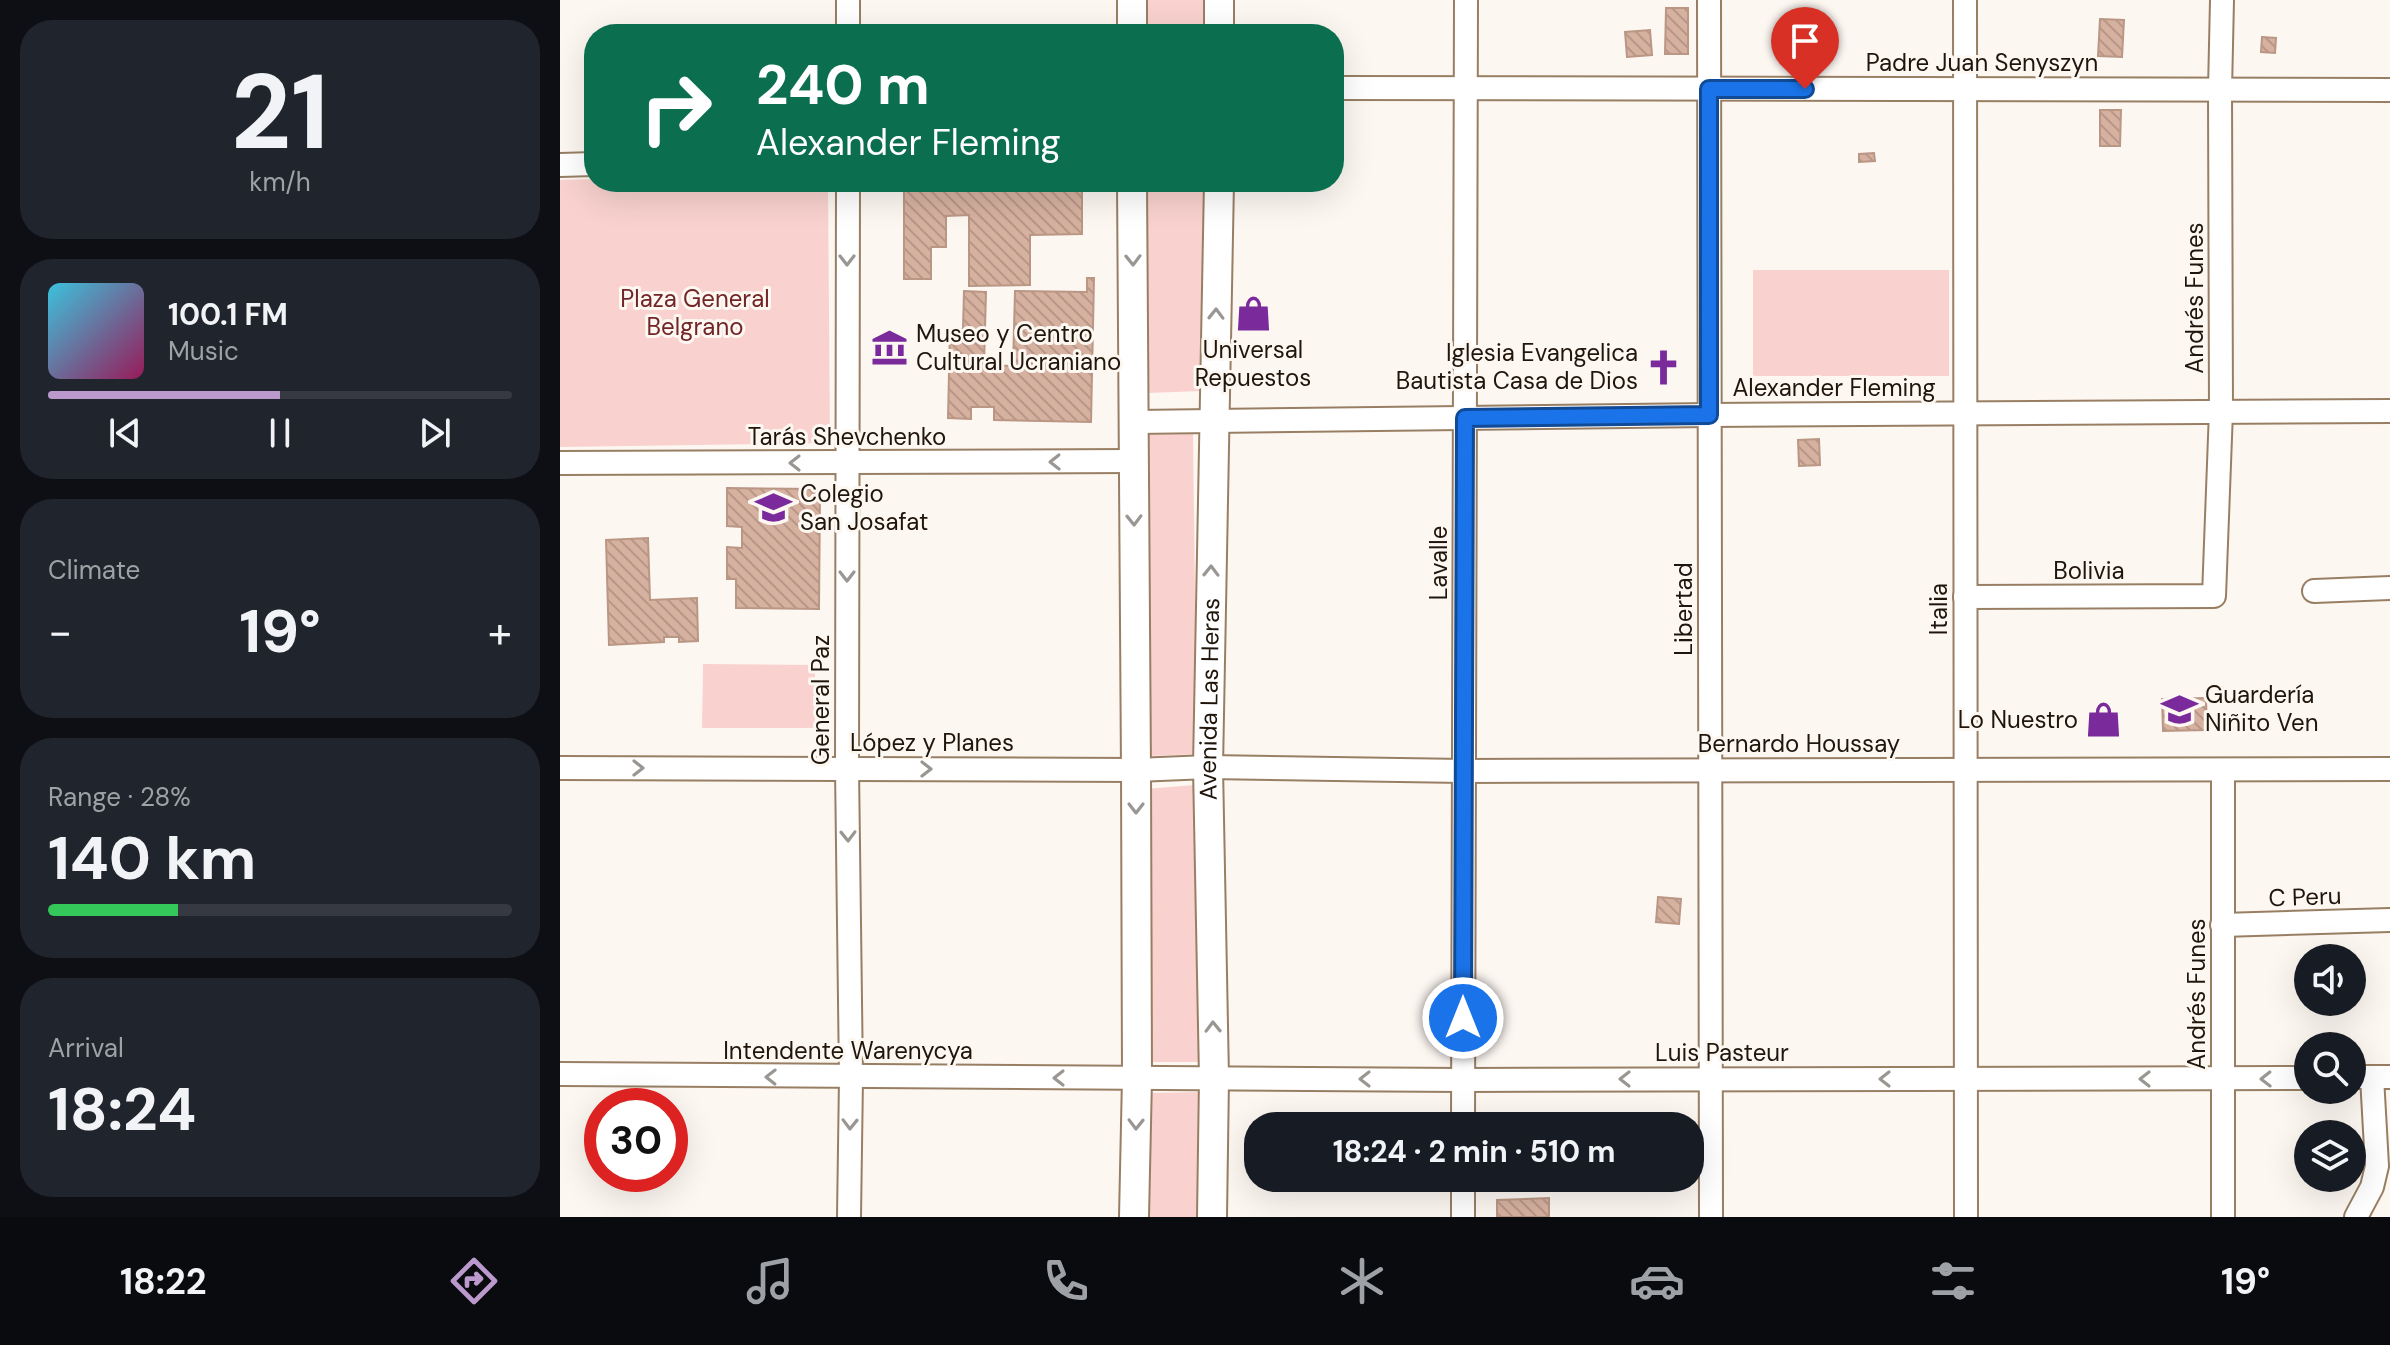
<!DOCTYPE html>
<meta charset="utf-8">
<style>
:root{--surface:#171b24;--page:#20242c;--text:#f1f3f6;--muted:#9ea1a6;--line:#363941;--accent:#bb99cd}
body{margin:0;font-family:"DM Sans",sans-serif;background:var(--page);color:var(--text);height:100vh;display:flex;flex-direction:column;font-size:30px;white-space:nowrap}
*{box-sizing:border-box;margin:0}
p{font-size:26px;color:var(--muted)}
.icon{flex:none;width:44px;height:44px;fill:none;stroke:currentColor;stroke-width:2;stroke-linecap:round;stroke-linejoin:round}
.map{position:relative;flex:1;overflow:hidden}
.details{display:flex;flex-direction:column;gap:20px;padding:20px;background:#0d0f14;width:560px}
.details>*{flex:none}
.guide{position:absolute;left:24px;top:24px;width:760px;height:168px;border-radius:32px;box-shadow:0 8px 32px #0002;background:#0b6e4f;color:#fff;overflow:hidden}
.tools{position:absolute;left:1734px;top:944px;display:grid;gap:16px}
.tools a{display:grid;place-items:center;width:72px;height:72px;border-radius:50%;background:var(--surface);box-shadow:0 8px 32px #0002;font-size:40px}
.speed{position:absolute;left:24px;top:1088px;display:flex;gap:16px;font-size:40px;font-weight:700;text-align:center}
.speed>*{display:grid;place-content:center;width:104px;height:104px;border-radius:50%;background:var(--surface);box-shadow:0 8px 32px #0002;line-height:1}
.speed .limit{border:12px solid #d22;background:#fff;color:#111}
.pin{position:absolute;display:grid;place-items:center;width:68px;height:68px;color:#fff;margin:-82px -34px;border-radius:50% 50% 50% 0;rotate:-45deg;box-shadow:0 0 8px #0007}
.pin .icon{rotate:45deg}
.me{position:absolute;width:88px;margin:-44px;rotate:0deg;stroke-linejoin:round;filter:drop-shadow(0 0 6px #0008)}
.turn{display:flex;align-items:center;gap:28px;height:168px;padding:0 40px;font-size:36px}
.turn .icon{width:104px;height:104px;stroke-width:2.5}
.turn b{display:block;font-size:56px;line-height:68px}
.big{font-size:60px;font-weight:700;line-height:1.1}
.details .widget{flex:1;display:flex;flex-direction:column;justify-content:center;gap:12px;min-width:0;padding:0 28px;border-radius:32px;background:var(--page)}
.details .dial{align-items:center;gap:0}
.dial b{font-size:104px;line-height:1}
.song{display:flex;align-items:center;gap:24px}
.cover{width:96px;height:96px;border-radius:12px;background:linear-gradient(135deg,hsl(190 70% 55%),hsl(330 70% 35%))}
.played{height:8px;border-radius:4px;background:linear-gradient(90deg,var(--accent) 50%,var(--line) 50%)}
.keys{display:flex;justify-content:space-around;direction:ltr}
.heat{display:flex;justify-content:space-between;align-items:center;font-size:44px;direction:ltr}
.charge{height:12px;border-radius:6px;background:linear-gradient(90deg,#34c759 28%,var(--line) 0)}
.trip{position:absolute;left:684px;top:1112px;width:460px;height:80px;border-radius:32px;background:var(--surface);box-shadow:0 8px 32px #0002;font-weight:700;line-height:80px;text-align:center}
.menu{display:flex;height:128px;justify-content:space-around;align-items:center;background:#090b0e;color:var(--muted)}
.menu .icon{width:56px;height:56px}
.menu .current{color:var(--accent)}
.menu b{font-size:36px;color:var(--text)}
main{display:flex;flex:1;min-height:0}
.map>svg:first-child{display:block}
.green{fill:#f9d2cf}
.building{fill:url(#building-back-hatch);stroke:#ba9685;stroke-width:2}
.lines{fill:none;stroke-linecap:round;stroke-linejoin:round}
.minor-casing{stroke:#987f64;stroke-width:26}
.major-casing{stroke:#987f64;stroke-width:32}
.minor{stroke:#fff;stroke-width:22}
.major{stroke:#fff;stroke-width:28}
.oneway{stroke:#9a9691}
.route-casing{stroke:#114b97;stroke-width:20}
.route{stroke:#1a73e8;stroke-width:14}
.labels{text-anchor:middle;stroke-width:6;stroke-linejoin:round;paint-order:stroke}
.street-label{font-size:24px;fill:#1f150b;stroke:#fdf7f2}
.park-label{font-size:24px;fill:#722526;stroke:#fdf7f2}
.poi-label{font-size:24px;fill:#1f150b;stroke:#fdf7f2;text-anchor:start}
</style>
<main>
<section class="details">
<div class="widget dial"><b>21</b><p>km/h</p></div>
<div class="widget">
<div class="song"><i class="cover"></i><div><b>100.1 FM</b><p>Music</p></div></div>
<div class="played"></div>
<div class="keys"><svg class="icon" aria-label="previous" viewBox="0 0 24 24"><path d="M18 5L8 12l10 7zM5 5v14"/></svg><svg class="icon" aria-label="pause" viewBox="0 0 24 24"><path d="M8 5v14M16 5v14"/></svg><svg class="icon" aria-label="next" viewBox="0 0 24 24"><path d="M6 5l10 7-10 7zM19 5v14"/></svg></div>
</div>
<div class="widget"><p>Climate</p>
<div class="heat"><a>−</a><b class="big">19°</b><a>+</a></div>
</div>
<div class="widget"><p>Range · 28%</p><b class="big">140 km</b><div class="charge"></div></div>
<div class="widget"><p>Arrival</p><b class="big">18:24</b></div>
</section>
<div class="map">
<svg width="1830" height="1217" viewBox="0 0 1830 1217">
<defs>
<pattern id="building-back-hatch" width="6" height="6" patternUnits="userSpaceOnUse" patternTransform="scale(2)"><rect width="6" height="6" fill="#d7b1a0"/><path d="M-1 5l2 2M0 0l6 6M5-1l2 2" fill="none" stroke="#b89788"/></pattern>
</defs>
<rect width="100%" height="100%" fill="#fdf7f2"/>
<g class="green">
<path d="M587,0H646V34H586Z"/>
<path d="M34,179V182H268L270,443L0,447V180Z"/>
<path d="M586,182H644L641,391L588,393Z"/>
<rect x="1193" y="270" width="196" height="106"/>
<path d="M633,434L637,754L589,756L585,435Z"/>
<path d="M143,664L255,665V728H142Z"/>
<path d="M635,785L643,1062H587L585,789Z"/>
<path d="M638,1092L639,1217H585V1093Z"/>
</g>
<g class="building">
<path d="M1106,8H1128V54H1105Z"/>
<path d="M1540,19L1564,20L1562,57L1538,56Z"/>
<path d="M1090,30L1092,55L1067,57L1065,32Z"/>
<path d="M1702,37L1716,38L1715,53L1701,52Z"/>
<path d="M1540,110H1561L1560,146H1540Z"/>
<path d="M1314,153L1315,161L1299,162V154Z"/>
<path d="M522,189V234L470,235V285L409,286V215L386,216V247H371V279H344V190Z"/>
<path d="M527,278H534L531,422L434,420V407H411V419L388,418L390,329H403L404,291L426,292L424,365L453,366L455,291L527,292Z"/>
<path d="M1259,439L1260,465L1239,466L1238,440Z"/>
<path d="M167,488L260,489L259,609L176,608V579H167V547L182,548V527L167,526Z"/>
<path d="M88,538L90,600L137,598L138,641L119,642V637H104V642L49,645L46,540Z"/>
<path d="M1646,698L1647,730L1603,731L1602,699Z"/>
<path d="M1098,897L1121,899L1119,924L1096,922Z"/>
<path d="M989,1198V1217H937V1200Z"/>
</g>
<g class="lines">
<defs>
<g id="minor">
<path d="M1149,0L1151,1217"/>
<path d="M1405,0L1406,1217"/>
<path d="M288,34V0"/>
<path d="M774,88L1830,90"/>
<path d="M0,165L34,164"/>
<path d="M288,182L287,768L291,1078L289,1217"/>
<path d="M575,422L1149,415L1830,411"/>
<path d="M0,463L573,461"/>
<path d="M1754,591L1830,588"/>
<path d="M1405,597L1654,596L1661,411L1660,90L1662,0"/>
<path d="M0,768L576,770L648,767L904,771L1830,769"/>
<path d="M1662,925L1830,920"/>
<path d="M0,1074L903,1080L1748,1078"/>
<path d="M1792,1077H1830"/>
<path d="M903,1126L906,0"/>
<path d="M903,1217V1178"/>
<path d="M1663,1217V770"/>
<path d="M1796,1217L1812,1187L1817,1166L1812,1077"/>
</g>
<g id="major">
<path d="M659,0V34"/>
<path d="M572,34V0"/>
<path d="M572,182L576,770L577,1078L574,1217"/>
<path id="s1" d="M652,1217L654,1078L648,767L659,182"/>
</g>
</defs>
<use href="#minor" class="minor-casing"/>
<use href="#major" class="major-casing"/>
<use href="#minor" class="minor"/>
<use href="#major" class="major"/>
</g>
<defs><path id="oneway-chevron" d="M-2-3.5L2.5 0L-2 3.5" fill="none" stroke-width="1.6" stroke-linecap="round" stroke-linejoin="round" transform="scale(2)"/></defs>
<g class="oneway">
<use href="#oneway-chevron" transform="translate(287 260) rotate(90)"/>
<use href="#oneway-chevron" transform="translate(573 260) rotate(89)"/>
<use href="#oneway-chevron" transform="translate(656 314) rotate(-89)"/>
<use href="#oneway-chevron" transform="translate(495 462) rotate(179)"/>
<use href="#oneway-chevron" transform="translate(235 463) rotate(-180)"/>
<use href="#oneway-chevron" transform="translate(574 520) rotate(89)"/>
<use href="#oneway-chevron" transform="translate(651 571) rotate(-89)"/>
<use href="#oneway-chevron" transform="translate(287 576) rotate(90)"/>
<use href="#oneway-chevron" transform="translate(78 768)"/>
<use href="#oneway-chevron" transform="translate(366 769)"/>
<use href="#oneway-chevron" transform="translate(576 808) rotate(90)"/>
<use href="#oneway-chevron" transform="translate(288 836) rotate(89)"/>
<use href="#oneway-chevron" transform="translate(653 1027) rotate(-91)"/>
<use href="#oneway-chevron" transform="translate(211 1077) rotate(-179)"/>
<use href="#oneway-chevron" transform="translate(499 1078) rotate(-180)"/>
<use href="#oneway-chevron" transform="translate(805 1079) rotate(-180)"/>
<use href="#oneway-chevron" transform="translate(1065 1079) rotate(180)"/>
<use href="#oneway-chevron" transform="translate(1325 1079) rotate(-180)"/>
<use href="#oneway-chevron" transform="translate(1585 1079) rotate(-180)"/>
<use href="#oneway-chevron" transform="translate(1706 1079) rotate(179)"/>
<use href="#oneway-chevron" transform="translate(290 1124) rotate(91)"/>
<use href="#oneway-chevron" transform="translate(576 1124) rotate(91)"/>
</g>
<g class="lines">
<defs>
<path id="route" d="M903,1018L905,418L1149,415V89H1245"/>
</defs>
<use href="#route" class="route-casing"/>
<use href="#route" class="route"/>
</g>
<defs>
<symbol id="shop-bare" viewBox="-9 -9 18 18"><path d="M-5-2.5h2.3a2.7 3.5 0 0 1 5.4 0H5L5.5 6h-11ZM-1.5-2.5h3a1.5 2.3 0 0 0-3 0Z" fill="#7a2a9b" stroke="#fdf7f2" stroke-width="2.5" paint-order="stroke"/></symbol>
<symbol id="museum-bare" viewBox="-9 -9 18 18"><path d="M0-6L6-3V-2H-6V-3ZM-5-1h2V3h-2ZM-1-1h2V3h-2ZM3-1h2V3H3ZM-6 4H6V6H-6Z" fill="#7a2a9b" stroke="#fdf7f2" stroke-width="2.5" paint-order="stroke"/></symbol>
<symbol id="church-bare" viewBox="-9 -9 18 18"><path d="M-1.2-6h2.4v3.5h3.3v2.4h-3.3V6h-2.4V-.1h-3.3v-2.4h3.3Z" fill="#7a2a9b" stroke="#fdf7f2" stroke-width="2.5" paint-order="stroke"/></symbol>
<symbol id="school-bare" viewBox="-9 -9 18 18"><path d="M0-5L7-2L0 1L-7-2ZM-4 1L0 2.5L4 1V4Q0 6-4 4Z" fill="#7a2a9b" stroke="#fdf7f2" stroke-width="2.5" paint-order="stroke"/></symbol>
</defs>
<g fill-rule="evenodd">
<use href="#shop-bare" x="668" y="288" width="51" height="51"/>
<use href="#museum-bare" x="304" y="322" width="51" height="51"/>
<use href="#church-bare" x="1078" y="342" width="51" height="51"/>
<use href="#school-bare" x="188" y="482" width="51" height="51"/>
<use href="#school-bare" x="1594" y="684" width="51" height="51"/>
<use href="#shop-bare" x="1518" y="694" width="51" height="51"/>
</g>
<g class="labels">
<g class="street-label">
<text x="1422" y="71">Padre Juan Senyszyn</text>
<text transform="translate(1635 298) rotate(-90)" y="8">Andrés Funes</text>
<text x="1274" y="396">Alexander Fleming</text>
<text x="287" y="445">Tarás Shevchenko</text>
<text transform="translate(879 563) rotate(-90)" y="8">Lavalle</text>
<text x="1529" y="579">Bolivia</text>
<text transform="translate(1124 609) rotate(-90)" y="8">Libertad</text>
<text transform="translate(1379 609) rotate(-90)" y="8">Italia</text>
<text dy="8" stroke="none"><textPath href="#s1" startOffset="518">Avenida Las Heras</textPath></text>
<text transform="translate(261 700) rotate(-90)" y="8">General Paz</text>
<text x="372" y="751">López y Planes</text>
<text x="1239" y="752">Bernardo Houssay</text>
<text transform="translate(1745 897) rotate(-2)" y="8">C Peru</text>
<text transform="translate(1637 994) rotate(-90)" y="8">Andrés Funes</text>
<text x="288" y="1059">Intendente Warenycya</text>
<text x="1162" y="1061">Luis Pasteur</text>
</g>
<g class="park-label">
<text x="135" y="307">Plaza General<tspan x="135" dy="28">Belgrano</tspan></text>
</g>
<g class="poi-label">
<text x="356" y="342">Museo y Centro<tspan x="356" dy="28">Cultural Ucraniano</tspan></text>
<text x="693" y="358" text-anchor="middle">Universal<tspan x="693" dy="28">Repuestos</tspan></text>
<text x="1078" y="361" text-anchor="end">Iglesia Evangelica<tspan x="1078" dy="28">Bautista Casa de Dios</tspan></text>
<text x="240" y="502">Colegio<tspan x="240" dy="28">San Josafat</tspan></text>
<text x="1645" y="703">Guardería<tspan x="1645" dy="28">Niñito Ven</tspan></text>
<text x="1518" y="728" text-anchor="end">Lo Nuestro</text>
</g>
</g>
</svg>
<div class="tools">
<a><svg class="icon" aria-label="sound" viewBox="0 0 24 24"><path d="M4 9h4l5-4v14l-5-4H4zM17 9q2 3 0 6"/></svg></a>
<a><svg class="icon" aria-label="search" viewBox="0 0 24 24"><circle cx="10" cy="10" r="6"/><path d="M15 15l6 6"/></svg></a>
<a><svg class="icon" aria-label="layers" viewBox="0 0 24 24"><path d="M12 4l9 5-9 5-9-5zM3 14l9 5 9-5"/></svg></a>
</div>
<div class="speed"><div class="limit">30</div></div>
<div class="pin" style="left:1245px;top:89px;background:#d93025"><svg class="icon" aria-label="arrive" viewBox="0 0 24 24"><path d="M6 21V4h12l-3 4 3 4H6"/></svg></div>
<svg class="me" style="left:903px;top:1018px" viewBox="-20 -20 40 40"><circle r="17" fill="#1a73e8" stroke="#fff" stroke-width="3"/><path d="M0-11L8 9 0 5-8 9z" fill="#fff"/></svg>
<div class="trip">18:24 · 2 min · 510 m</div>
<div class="guide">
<div class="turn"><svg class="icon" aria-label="right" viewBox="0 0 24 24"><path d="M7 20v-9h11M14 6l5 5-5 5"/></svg><div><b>240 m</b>Alexander Fleming</div></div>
</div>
</div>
</main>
<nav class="menu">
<b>18:22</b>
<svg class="icon current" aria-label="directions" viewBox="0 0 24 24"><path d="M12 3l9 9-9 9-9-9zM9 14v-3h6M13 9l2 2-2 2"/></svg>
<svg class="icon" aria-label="music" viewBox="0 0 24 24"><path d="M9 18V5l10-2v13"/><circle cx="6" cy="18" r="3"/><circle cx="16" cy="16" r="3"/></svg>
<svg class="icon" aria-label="phone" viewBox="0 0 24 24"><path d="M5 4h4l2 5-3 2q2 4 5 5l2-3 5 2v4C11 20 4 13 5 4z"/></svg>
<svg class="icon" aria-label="climate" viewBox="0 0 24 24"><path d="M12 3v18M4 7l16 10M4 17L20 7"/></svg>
<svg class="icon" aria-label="car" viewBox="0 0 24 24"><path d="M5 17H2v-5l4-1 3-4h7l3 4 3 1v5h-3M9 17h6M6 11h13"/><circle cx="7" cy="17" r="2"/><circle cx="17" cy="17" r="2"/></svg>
<svg class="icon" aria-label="filters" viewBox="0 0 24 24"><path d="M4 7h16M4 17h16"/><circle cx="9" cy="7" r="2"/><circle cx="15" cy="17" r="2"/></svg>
<b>19°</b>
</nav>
